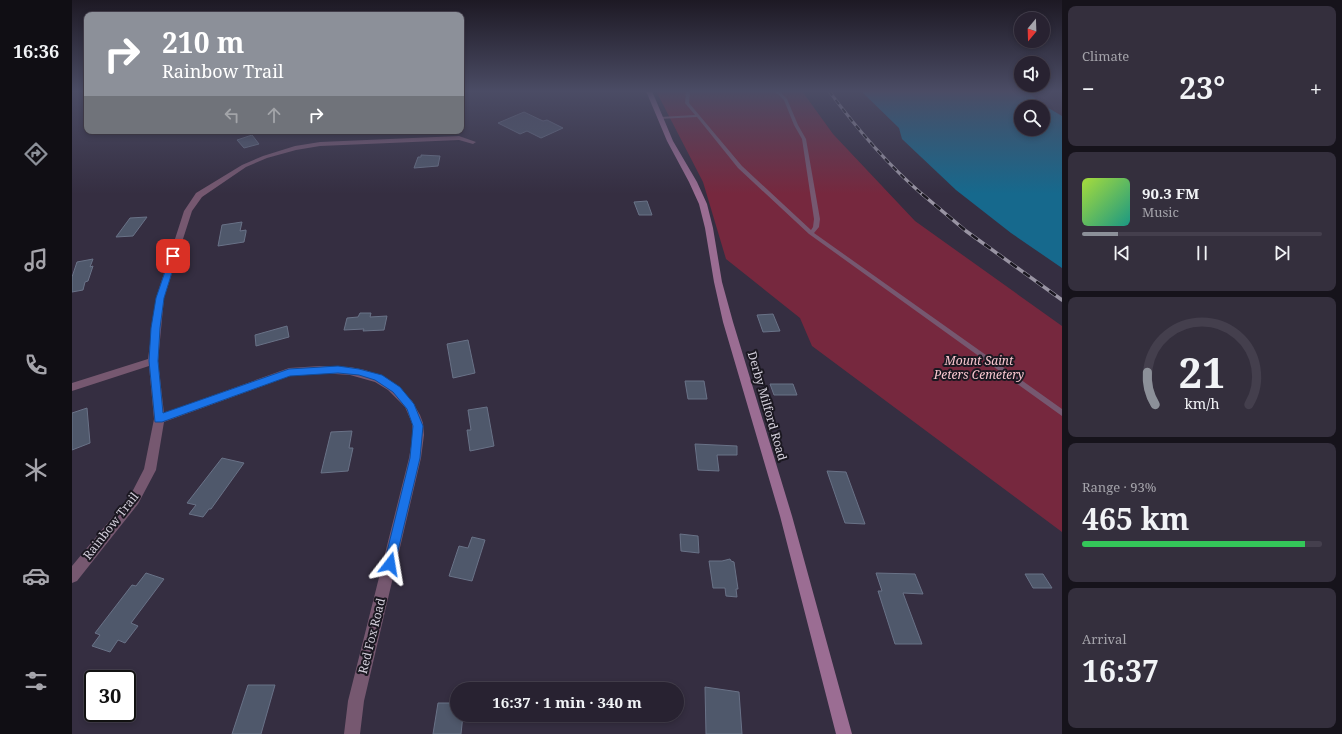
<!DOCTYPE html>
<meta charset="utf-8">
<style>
:root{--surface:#282231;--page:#342f3d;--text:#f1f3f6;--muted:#a5a4ab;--line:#443f4d;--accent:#8c9099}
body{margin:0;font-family:"Noto Serif",serif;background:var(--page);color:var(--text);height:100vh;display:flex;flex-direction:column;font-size:15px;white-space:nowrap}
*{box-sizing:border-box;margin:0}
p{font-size:13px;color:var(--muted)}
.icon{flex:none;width:22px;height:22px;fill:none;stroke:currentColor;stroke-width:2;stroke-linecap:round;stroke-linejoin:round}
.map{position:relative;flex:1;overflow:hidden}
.side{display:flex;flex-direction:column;gap:6px;padding:6px;background:#16131b;width:280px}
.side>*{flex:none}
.guide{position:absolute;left:12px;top:12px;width:380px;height:122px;border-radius:8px;box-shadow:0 2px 6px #0003,0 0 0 1px var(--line);background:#8c9099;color:#fff;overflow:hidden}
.needle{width:26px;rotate:199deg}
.buttons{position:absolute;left:942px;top:12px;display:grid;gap:8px}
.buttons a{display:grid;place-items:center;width:36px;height:36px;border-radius:50%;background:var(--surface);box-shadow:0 2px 6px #0003,0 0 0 1px var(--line);font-size:20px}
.speed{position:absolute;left:12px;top:670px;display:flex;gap:8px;font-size:20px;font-weight:700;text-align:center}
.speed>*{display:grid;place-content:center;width:52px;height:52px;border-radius:50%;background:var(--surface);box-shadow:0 2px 6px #0003,0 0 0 1px var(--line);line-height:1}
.speed .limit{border:2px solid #111;border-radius:6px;background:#fff;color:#111}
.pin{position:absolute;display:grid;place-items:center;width:34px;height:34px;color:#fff;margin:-17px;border-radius:8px;box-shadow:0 2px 6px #0006}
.me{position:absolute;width:44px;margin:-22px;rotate:14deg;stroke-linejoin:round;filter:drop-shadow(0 0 3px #0008)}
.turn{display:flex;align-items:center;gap:14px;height:84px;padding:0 12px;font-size:18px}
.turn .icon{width:52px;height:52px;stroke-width:2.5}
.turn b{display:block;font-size:28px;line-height:34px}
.lanes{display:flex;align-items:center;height:38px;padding:0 12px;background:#0003;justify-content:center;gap:20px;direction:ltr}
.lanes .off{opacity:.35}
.big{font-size:30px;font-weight:700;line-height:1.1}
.side .tile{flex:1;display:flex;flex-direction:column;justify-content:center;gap:6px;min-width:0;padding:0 14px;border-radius:8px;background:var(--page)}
.side .dial{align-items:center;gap:0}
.dial svg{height:104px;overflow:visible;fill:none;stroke:var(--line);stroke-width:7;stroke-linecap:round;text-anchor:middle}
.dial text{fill:var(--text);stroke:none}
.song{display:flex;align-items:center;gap:12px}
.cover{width:48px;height:48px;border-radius:6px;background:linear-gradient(135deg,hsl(80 70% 55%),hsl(170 70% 35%))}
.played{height:4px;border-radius:2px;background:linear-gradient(90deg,var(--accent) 15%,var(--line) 15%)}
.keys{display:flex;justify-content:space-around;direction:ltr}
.heat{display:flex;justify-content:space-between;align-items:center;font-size:22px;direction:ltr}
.charge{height:6px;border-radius:3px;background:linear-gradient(90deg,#34c759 93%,var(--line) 0)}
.trip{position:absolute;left:378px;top:682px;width:234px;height:40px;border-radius:20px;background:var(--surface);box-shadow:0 2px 6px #0003,0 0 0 1px var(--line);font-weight:700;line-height:40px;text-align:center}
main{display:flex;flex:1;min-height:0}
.menu{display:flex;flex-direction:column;width:72px;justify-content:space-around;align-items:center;background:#100e14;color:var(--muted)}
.menu .icon{width:28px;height:28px}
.menu .on{color:var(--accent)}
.menu b{font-size:18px;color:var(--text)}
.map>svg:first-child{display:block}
.green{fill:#76283e}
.water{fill:#16698d;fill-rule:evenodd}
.building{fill:#4f586b;stroke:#697287}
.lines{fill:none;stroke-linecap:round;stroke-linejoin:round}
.service{fill:#765870;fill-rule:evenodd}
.minor{fill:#765870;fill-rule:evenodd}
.secondary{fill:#9b6d93;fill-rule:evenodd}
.rail-far1-casing{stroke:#9994a3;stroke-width:3}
.rail-casing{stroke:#9994a3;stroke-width:3.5}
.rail-far1{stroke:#1b1821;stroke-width:2;stroke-dasharray:5.5;stroke-linecap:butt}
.rail{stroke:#1b1821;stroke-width:2.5;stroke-dasharray:8;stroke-linecap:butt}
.route{fill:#1a73e8;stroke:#114b97}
.labels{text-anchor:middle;stroke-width:4;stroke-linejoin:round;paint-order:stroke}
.park-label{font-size:12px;font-style:italic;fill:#fac7d0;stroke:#1b1821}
.street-label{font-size:12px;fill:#d3cfdb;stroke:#1b1821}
</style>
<main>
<nav class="menu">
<b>16:36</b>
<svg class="icon on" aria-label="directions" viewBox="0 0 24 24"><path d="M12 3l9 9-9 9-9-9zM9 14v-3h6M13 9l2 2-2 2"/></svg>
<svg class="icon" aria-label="music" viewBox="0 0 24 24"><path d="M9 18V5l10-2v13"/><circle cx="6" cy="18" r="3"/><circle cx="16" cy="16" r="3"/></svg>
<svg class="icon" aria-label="phone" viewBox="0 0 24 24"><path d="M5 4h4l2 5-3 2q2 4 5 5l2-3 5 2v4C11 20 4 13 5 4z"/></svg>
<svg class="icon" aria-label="climate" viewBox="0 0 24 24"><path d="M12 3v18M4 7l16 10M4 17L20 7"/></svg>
<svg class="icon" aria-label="car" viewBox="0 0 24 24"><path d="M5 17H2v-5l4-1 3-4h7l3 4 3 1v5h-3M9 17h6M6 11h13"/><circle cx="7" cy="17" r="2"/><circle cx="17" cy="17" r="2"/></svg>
<svg class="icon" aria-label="filters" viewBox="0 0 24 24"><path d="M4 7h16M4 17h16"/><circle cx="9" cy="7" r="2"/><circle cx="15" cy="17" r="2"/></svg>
</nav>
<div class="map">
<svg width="990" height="734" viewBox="0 0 990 734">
<rect width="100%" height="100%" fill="#352e41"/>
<path class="green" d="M584,91H730L761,134L843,221L990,326V532L740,346L728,318L654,259L631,182Z"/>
<path class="water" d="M791,91H955L968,103L990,116V268L939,233L884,190L830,139L827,128L791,93ZM949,107H971V129H949Z"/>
<g class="building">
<path d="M452,112L471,121L475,120L491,128L469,138L455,131L448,134L426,123Z"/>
<path d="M180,135L187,144L172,148L165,140Z"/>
<path d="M349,155L368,156L366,166L342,168L346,157H349Z"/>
<path d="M575,201L580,215H567L562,202Z"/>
<path d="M75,217L61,236L44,237L58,218Z"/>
<path d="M170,222L168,231L174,230V232L172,242L146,246L150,225Z"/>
<path d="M21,259L18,267L21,266L16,281L13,282L11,290L0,292V277L5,262Z"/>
<path d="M288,313H299L298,317L315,316L312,330L291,331L292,329L272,330L275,318L286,317Z"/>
<path d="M701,314L708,331L691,332L685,315Z"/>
<path d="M215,326L217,337L184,346L183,335Z"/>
<path d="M396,340L403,373L381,378L375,344Z"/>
<path d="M613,381H632L635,399H616Z"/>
<path d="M698,384H721L725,395H702Z"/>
<path d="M415,407L422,446L398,451L395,430H399L396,410Z"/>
<path d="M15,408L18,443L0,450V413Z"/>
<path d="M280,431L277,448H281L276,471L249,473L259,432Z"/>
<path d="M623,444L665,446V455H645L647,471L626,470Z"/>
<path d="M150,458L172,463L139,509H137L131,517L117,514L124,505L115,503Z"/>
<path d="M755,471L774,472L793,524L773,523Z"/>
<path d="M608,534L626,536L627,553L609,551Z"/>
<path d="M400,537L413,540L400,581L377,576L387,546L396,548Z"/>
<path d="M658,559L659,561L662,562L666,589H664L665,597L654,596L653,588H641L637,561H650Z"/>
<path d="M74,573L92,579L59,623L66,626L53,643L46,640L38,652L20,646L28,635L23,633L60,585L64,586Z"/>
<path d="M804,573L843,574L851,594L831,593L850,644H823L806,591H810Z"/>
<path d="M953,574H971L980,588H961Z"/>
<path d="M176,685H203L189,734H160Z"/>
<path d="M633,687L667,692L670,734H634Z"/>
<path d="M366,703H385V715H391L389,734H361Z"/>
</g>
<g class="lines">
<path class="service" d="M614,91H618L617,103L670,166L739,230L741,227L742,219L730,139L722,125L712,100L706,94L700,91L708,92L715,99L726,125L734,139L748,219L747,227L742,233L990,409V416L737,234L666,168L625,117L587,119L586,118L588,117L623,115L613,103Z"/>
<path class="minor" d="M387,136L404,142L401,144L387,140L248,146L224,150L195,158L174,167L130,197L120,211L92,298L86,361L92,413L217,368L248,366L278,367L293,370L310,376L323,384L340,401L348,415L351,423L352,435L349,458L292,701L288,734H272L276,701L337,458L341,435L340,423L333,407L316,390L303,382L278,375L248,373L218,376L92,422L84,470L66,504L5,581L0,583V566L58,496L72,469L82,419L77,366L0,391V383L76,359L84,298L112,211L124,193L170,165L191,156L223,146L248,142Z"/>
<path class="secondary" d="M574,91H580L601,141L625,182L635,204L641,228L650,282L661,322L720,516L780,734H764L708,516L651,322L642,282L633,228L627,204L617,182L595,141Z"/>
<defs>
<path id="rail-far1" d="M757,91C785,129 815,164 851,195"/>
<path id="rail" d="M850,194L894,231L990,300"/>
</defs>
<use href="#rail-far1" class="rail-far1-casing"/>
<use href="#rail" class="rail-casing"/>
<use href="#rail-far1" class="rail-far1"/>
<use href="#rail" class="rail"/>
</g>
<linearGradient id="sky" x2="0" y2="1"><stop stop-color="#1d1924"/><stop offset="0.47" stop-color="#4b4c65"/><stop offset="1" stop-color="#4b4c65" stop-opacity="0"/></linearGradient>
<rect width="990" height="194" fill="url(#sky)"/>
<path class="route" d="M99,254H104L105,256L92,298L88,328L86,361L91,413L217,369L266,366L287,369L310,375L328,387L342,404L351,426L348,458L322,568L318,569L313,568L312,564L338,458L341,426L335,409L321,392L303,380L287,375L266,373L218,376L90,422H83L77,361L79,328L84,298Z"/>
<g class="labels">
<g class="park-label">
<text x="907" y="365">Mount Saint<tspan x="907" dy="14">Peters Cemetery</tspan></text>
</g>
<g class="street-label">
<text transform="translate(695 406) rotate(74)" y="4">Derby Milford Road</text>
<text transform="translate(39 526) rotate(-52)" y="4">Rainbow Trail</text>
<text transform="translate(300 636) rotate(-76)" y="4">Red Fox Road</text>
</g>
</g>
</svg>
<div class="buttons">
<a><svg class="needle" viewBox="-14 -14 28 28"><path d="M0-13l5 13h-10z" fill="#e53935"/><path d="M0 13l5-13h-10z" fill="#a5a4ab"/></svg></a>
<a><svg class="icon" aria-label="sound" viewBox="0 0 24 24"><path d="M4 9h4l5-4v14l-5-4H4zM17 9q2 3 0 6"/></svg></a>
<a><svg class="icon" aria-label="search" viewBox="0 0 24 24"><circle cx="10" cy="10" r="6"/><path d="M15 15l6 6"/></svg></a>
</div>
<div class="speed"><div class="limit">30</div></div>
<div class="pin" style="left:101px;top:256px;background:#d93025"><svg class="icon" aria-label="arrive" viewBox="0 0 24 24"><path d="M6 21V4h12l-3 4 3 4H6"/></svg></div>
<svg class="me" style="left:318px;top:564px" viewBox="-20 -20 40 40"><path d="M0-17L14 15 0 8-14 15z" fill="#1a73e8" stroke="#fff" stroke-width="4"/></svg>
<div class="trip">16:37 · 1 min · 340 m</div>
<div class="guide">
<div class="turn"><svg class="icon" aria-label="right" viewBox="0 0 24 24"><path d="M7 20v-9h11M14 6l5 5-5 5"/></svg><div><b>210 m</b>Rainbow Trail</div></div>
<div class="lanes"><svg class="icon off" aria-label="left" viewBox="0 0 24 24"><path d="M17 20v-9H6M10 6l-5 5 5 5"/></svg><svg class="icon off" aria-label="ahead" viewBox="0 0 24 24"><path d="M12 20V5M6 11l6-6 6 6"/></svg><svg class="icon" aria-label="right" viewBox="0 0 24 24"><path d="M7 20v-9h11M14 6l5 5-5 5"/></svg></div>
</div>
</div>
<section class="side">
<div class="tile"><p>Climate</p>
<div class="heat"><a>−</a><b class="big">23°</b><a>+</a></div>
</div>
<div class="tile">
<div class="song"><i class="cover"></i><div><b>90.3 FM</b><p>Music</p></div></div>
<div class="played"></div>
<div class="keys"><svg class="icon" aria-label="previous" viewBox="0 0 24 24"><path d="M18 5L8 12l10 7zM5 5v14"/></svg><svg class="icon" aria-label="pause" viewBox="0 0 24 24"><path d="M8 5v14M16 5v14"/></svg><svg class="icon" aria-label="next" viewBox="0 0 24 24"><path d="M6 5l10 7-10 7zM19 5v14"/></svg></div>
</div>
<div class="tile dial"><svg viewBox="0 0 100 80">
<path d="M14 69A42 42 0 1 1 86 69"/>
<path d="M14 69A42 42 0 0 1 8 44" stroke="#8c9099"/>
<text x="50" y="56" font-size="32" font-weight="700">21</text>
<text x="50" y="72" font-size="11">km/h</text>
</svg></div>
<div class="tile"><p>Range · 93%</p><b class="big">465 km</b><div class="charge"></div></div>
<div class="tile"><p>Arrival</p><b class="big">16:37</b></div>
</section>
</main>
